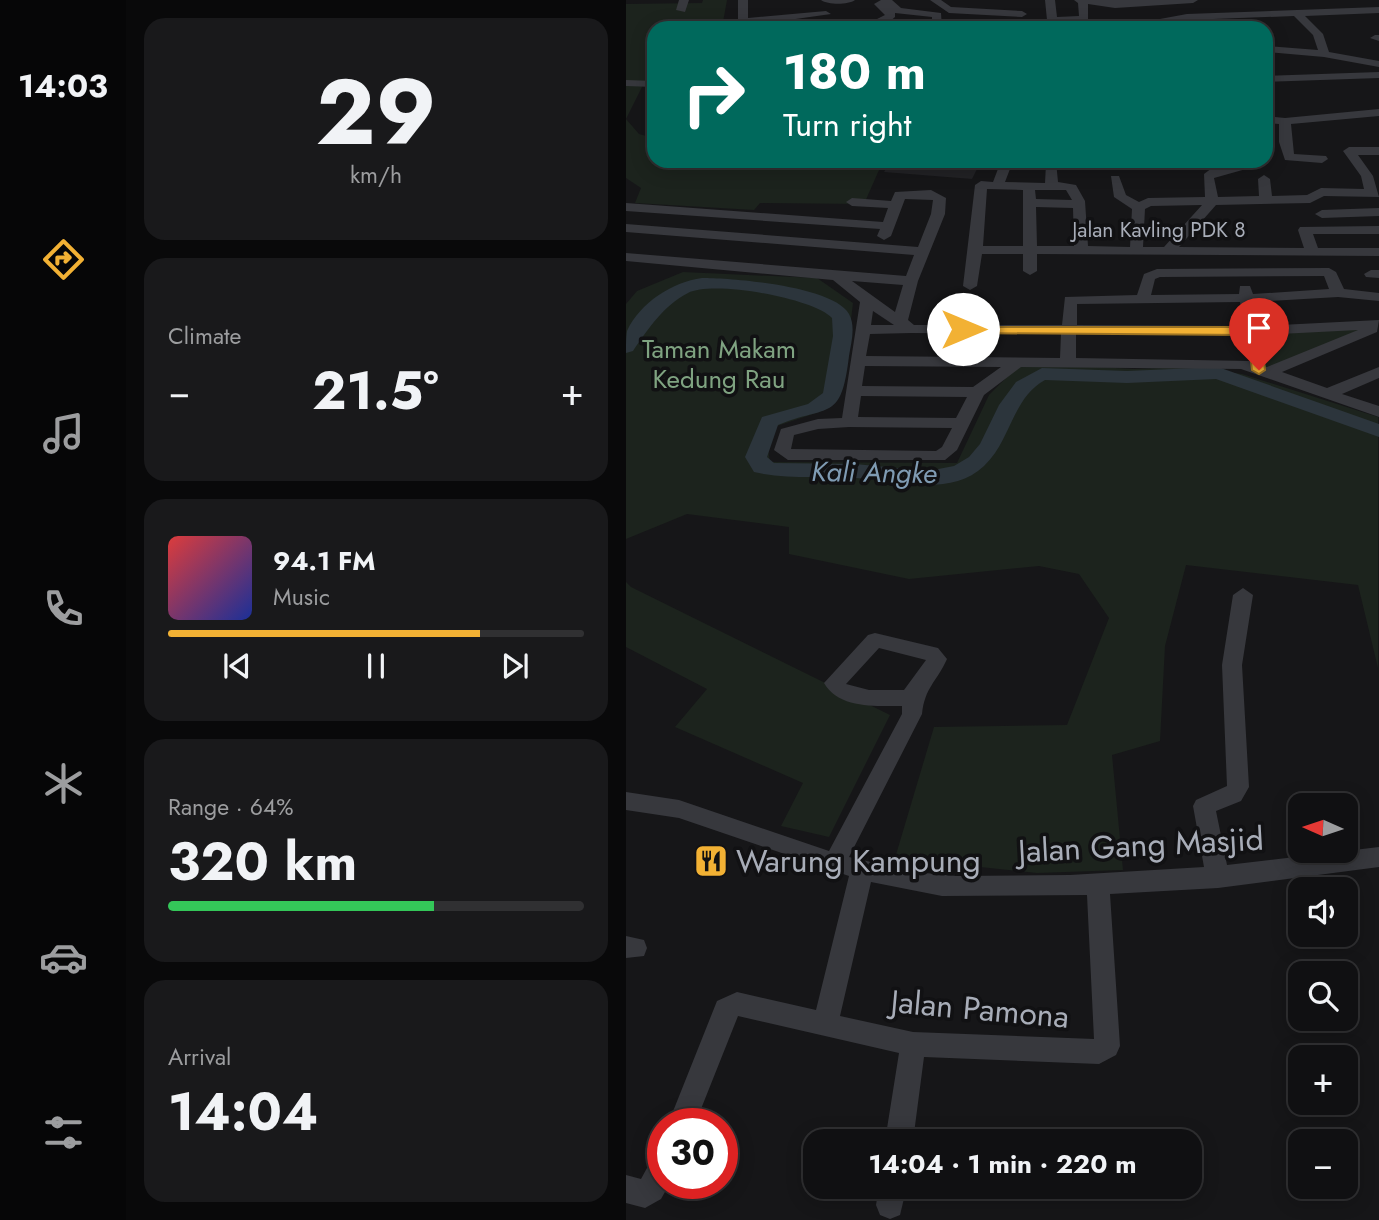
<!DOCTYPE html>
<meta charset="utf-8">
<style>
:root{--surface:#101012;--page:#19191b;--text:#f1f3f6;--muted:#9c9d9f;--line:#303032;--accent:#f2b134}
body{margin:0;font-family:Jost,sans-serif;background:var(--page);color:var(--text);height:100vh;display:flex;flex-direction:column;font-size:26px;white-space:nowrap}
*{box-sizing:border-box;margin:0}
p{font-size:23px;color:var(--muted)}
.icon{flex:none;width:38px;height:38px;fill:none;stroke:currentColor;stroke-width:2;stroke-linecap:round;stroke-linejoin:round}
.map{position:relative;flex:1;overflow:hidden}
.panel{display:flex;flex-direction:column;gap:18px;padding:18px;background:#09090a;width:500px}
.panel>*{flex:none}
.hud{position:absolute;left:21px;top:21px;width:626px;height:147px;border-radius:21px;box-shadow:0 4px 18px #0003,0 0 0 2px var(--line);background:#00695c;color:#fff;overflow:hidden}
.needle{width:46px;rotate:273deg}
.buttons{position:absolute;left:662px;top:793px;display:grid;gap:14px}
.buttons a{display:grid;place-items:center;width:70px;height:70px;border-radius:14px;background:var(--surface);box-shadow:0 4px 18px #0003,0 0 0 2px var(--line);font-size:35px}
.speed{position:absolute;left:21px;top:1108px;display:flex;gap:14px;font-size:35px;font-weight:700;text-align:center}
.speed>*{display:grid;place-content:center;width:91px;height:91px;border-radius:50%;background:var(--surface);box-shadow:0 4px 18px #0003,0 0 0 2px var(--line);line-height:1}
.speed .limit{border:10px solid #d22;background:#fff;color:#111}
.pin{position:absolute;display:grid;place-items:center;width:60px;height:60px;color:#fff;margin:-72px -30px;border-radius:50% 50% 50% 0;rotate:-45deg;box-shadow:0 0 7px #0007}
.pin .icon{rotate:45deg}
.me{position:absolute;width:77px;margin:-38px;rotate:90deg;stroke-linejoin:round;filter:drop-shadow(0 0 5px #0008)}
.turn{display:flex;align-items:center;gap:24px;height:147px;padding:0 21px;font-size:32px}
.turn .icon{width:91px;height:91px;stroke-width:2.5}
.turn b{display:block;font-size:49px;line-height:60px}
.big{font-size:52px;font-weight:700;line-height:1.1}
.panel .card{flex:1;display:flex;flex-direction:column;justify-content:center;gap:10px;min-width:0;padding:0 24px;border-radius:21px;background:var(--page)}
.panel .dial{align-items:center;gap:0}
.dial b{font-size:91px;line-height:1}
.song{display:flex;align-items:center;gap:21px}
.cover{width:84px;height:84px;border-radius:10px;background:linear-gradient(135deg,hsl(0 70% 55%),hsl(230 70% 35%))}
.played{height:7px;border-radius:4px;background:linear-gradient(90deg,var(--accent) 75%,var(--line) 75%)}
.keys{display:flex;justify-content:space-around;direction:ltr}
.heat{display:flex;justify-content:space-between;align-items:center;font-size:38px;direction:ltr}
.charge{height:10px;border-radius:5px;background:linear-gradient(90deg,#34c759 64%,var(--line) 0)}
.trip{position:absolute;left:177px;top:1129px;width:399px;height:70px;border-radius:21px;background:var(--surface);box-shadow:0 4px 18px #0003,0 0 0 2px var(--line);font-weight:700;line-height:70px;text-align:center}
main{display:flex;flex:1;min-height:0}
.menu{display:flex;flex-direction:column;width:126px;justify-content:space-around;align-items:center;background:#060607;color:var(--muted)}
.menu .icon{width:49px;height:49px}
.menu .current{color:var(--accent)}
.menu b{font-size:32px;color:var(--text)}
.map>svg:first-child{display:block}
.built{fill:#222225}
.green{fill:#1c231d}
.lines{fill:none;stroke-linecap:round;stroke-linejoin:round}
.river{fill:#2c353c;fill-rule:evenodd}
.minor{fill:#37383d;fill-rule:evenodd}
.route{fill:#f2b134;stroke:#9d7322;stroke-width:2}
.labels{text-anchor:middle;stroke-width:7;stroke-linejoin:round;paint-order:stroke}
.far-street-label{font-size:21px;fill:#a8adb8;stroke:#111113}
.park-label{font-size:26px;fill:#7fa381;stroke:#111113}
.water-label{font-size:28px;font-style:italic;fill:#7f9bb3;stroke:#111113}
.near-street-label{font-size:32px;fill:#a8adb8;stroke:#111113}
.near-poi-label{font-size:32px;fill:#a8adb8;stroke:#111113;text-anchor:start}
</style>
<main>
<nav class="menu">
<b>14:03</b>
<svg class="icon current" aria-label="directions" viewBox="0 0 24 24"><path d="M12 3l9 9-9 9-9-9zM9 14v-3h6M13 9l2 2-2 2"/></svg>
<svg class="icon" aria-label="music" viewBox="0 0 24 24"><path d="M9 18V5l10-2v13"/><circle cx="6" cy="18" r="3"/><circle cx="16" cy="16" r="3"/></svg>
<svg class="icon" aria-label="phone" viewBox="0 0 24 24"><path d="M5 4h4l2 5-3 2q2 4 5 5l2-3 5 2v4C11 20 4 13 5 4z"/></svg>
<svg class="icon" aria-label="climate" viewBox="0 0 24 24"><path d="M12 3v18M4 7l16 10M4 17L20 7"/></svg>
<svg class="icon" aria-label="car" viewBox="0 0 24 24"><path d="M5 17H2v-5l4-1 3-4h7l3 4 3 1v5h-3M9 17h6M6 11h13"/><circle cx="7" cy="17" r="2"/><circle cx="17" cy="17" r="2"/></svg>
<svg class="icon" aria-label="filters" viewBox="0 0 24 24"><path d="M4 7h16M4 17h16"/><circle cx="9" cy="7" r="2"/><circle cx="15" cy="17" r="2"/></svg>
</nav>
<section class="panel">
<div class="card dial"><b>29</b><p>km/h</p></div>
<div class="card"><p>Climate</p>
<div class="heat"><a>−</a><b class="big">21.5°</b><a>+</a></div>
</div>
<div class="card">
<div class="song"><i class="cover"></i><div><b>94.1 FM</b><p>Music</p></div></div>
<div class="played"></div>
<div class="keys"><svg class="icon" aria-label="previous" viewBox="0 0 24 24"><path d="M18 5L8 12l10 7zM5 5v14"/></svg><svg class="icon" aria-label="pause" viewBox="0 0 24 24"><path d="M8 5v14M16 5v14"/></svg><svg class="icon" aria-label="next" viewBox="0 0 24 24"><path d="M6 5l10 7-10 7zM19 5v14"/></svg></div>
</div>
<div class="card"><p>Range · 64%</p><b class="big">320 km</b><div class="charge"></div></div>
<div class="card"><p>Arrival</p><b class="big">14:04</b></div>
</section>
<div class="map">
<svg width="753" height="1220" viewBox="0 0 753 1220">
<rect width="100%" height="100%" fill="#161618"/>
<path class="built" d="M265,161H355L346,179L258,172Z"/>
<g class="green">
<path d="M77,0H101L97,22L57,28H28V84L17,85L0,119L13,134L28,138V161H257L238,204L134,203L128,210L9,203L15,188L0,178V4L76,3Z"/>
<path d="M57,272L191,278L227,303L217,387L199,410L139,430L144,462L331,463L363,395L395,363L508,369L564,367L616,374L752,417V668L732,585L560,565L539,646L534,741L486,755L497,870L411,873L269,858L308,727L441,725L483,618L453,574L413,566L283,579L163,554V527L61,514L0,539V304L11,291Z"/>
<path d="M752,326L641,373L628,331Z"/>
<path d="M0,582L5,587L264,715L203,837L155,826L177,783L49,727L81,689L0,647Z"/>
</g>
<g class="lines">
<path class="river" d="M76,278C106,278 207,286 223,314C230,327 225,343 223,356C215,423 203,404 152,425L141,457L148,463L229,464L302,471L328,466L343,457L354,444L373,405L390,382L416,368L501,371L592,367L753,424V437L590,379L501,383L419,380C386,398 385,441 358,466C324,498 270,480 229,478C195,475 162,480 128,472L119,457L136,417L182,404L197,393L207,336L206,318C187,298 87,280 62,293C37,306 22,329 7,351L0,353C0,346 0,337 1,331C14,303 46,282 76,278Z"/>
<g class="minor">
<path d="M53,0H63L59,12L50,10Z"/>
<path d="M112,0H122V18L200,11L205,14L105,28L112,20Z"/>
<path d="M195,0H229C222,5 202,5 195,0Z"/>
<path d="M255,0H266L275,8L315,13L316,28H306V17L269,13V17L256,28H246L249,20L259,15L248,4Z"/>
<path d="M304,0H315L325,7L396,11L401,14L396,17L323,13Z"/>
<path d="M419,0H429L431,17L453,16L452,3L448,0H572L567,3L489,8L462,4V21L426,23L421,20Z"/>
<path d="M753,7V13L679,16L697,34L703,52L753,61V67L698,57L640,52V46L692,50L687,35L668,16L561,20L510,28H485L561,14Z"/>
<path d="M749,35H753V41L744,38Z"/>
<path d="M753,72V78L640,82V76Z"/>
<path d="M0,80L28,81V87L0,86Z"/>
<path d="M753,109V116L665,124L668,154L700,156L702,159L696,163L659,160L653,142V124L640,123V116L659,118Z"/>
<path d="M28,121V130L22,129V125Z"/>
<path d="M723,147H753V155H732L747,176L753,197L698,196L684,203L590,205L553,247L678,248L672,230L674,227L753,226V234H687L692,248H753V256L411,254V271L404,275L397,271V254H356L351,286L344,290L337,286L349,185L355,181L367,182L375,161H387L379,182L419,183L420,164L430,161L432,182L450,185L459,201L462,246L504,247L506,209L488,197L485,176H493L500,195L513,202L522,198L579,197L578,174L586,168L606,166L604,161H616L620,169L588,178L592,197L633,196L632,179L638,175L644,179L646,196L681,195L695,188L738,189L735,176L717,151ZM361,189L397,190V246H357ZM409,190H440L446,200L410,199ZM576,205L538,247H517L519,209L525,206ZM410,207L447,208L448,246H411Z"/>
<path d="M305,190L320,198L319,214L292,281L282,320L288,325H436L439,297L511,295L518,274L531,269L703,268L710,272L718,289L753,293V301L712,297L629,302L633,326L753,320L751,332L656,372L701,388L753,367V378L716,394L753,406V417L615,369L395,367L358,395L331,450L319,460H162L148,450L155,429L192,419L216,418L234,302L207,280L0,261V253L280,276L288,255L0,232V224L292,247L305,214L307,200L279,199L265,236L258,240L251,236L254,229L0,211V203L257,222L262,208L226,206L220,202L226,198L265,201L269,192ZM698,276L703,289L627,294L624,286H614L613,294L525,295L529,279L534,277ZM226,281L277,285L269,312ZM614,302L618,326L451,325V304ZM247,311L268,325H245ZM732,330L641,367H640L634,335ZM285,333L435,334L434,358L240,356L244,334ZM450,334L620,335L624,361L450,358ZM239,366L375,367L347,387L236,386ZM235,396L341,397L330,418L232,417ZM223,427L326,428L316,447L310,451L165,449L168,435L192,429Z"/>
<path d="M753,208V216L696,218L689,214L696,210Z"/>
<path d="M745,270H753V278L740,277L738,274Z"/>
<path d="M617,588L627,595L616,665L623,787L615,801L590,811L601,865L753,847V867L592,888L484,894L494,1046L490,1055L473,1064L298,1057L287,1141H259L273,1053L112,1016L69,1124H42L91,1001L111,992L190,1010L223,876L53,818L0,810V792L53,800L203,851L276,714V706C250,706 213,709 198,683L242,635L249,633L312,648L321,659C310,683 299,687 296,714L223,857L289,872L330,876L444,875L578,867L567,806L570,800L601,786L596,665L607,595ZM253,648L300,660L278,690H243L220,684ZM245,882L316,896L461,895L468,1039L287,1032L214,1016Z"/>
<path d="M0,936L18,940L21,948L18,956L0,958Z"/>
<path d="M37,1153V1183H44L35,1199L19,1208L0,1203V1175L15,1179L27,1157Z"/>
<path d="M253,1186H281L274,1215L264,1219L254,1215L250,1205Z"/>
</g>
</g>
<path class="route" d="M333,327H628L634,331L639,370L633,374L626,370L622,335L337,333L333,332Z"/>
<defs>
<symbol id="restaurant-square" viewBox="-11 -11 22 22"><rect x="-9" y="-9" width="18" height="18" rx="4" fill="#f2b134" stroke="#111113"/><path d="M-5-6h1v4h1v-4h1v4h1v-4h1v5L-1.5 .5V6h-2V.5L-5-1ZM5-6V6H3V1.5H1.5Q1.5-4 5-6Z" fill="#111"/></symbol>
</defs>
<g fill-rule="evenodd">
<use href="#restaurant-square" x="66" y="842" width="38" height="38"/>
</g>
<g class="labels">
<g class="far-street-label">
<text x="533" y="237">Jalan Kavling PDK 8</text>
</g>
<g class="park-label">
<text x="93" y="358">Taman Makam<tspan x="93" dy="30">Kedung Rau</tspan></text>
</g>
<g class="water-label">
<text transform="translate(248 472) rotate(1)" y="10">Kali Angke</text>
</g>
<g class="near-street-label">
<text transform="translate(515 845) rotate(-3)" y="11">Jalan Gang Masjid</text>
<text transform="translate(354 1009) rotate(5)" y="11">Jalan Pamona</text>
</g>
<g class="near-poi-label">
<text x="110" y="872">Warung Kampung</text>
</g>
</g>
</svg>
<div class="buttons">
<a><svg class="needle" viewBox="-14 -14 28 28"><path d="M0-13l5 13h-10z" fill="#e53935"/><path d="M0 13l5-13h-10z" fill="#9c9d9f"/></svg></a>
<a><svg class="icon" aria-label="sound" viewBox="0 0 24 24"><path d="M4 9h4l5-4v14l-5-4H4zM17 9q2 3 0 6"/></svg></a>
<a><svg class="icon" aria-label="search" viewBox="0 0 24 24"><circle cx="10" cy="10" r="6"/><path d="M15 15l6 6"/></svg></a>
<a>+</a>
<a>−</a>
</div>
<div class="speed"><div class="limit">30</div></div>
<div class="pin" style="left:633px;top:370px;background:#d93025"><svg class="icon" aria-label="arrive" viewBox="0 0 24 24"><path d="M6 21V4h12l-3 4 3 4H6"/></svg></div>
<svg class="me" style="left:337px;top:329px" viewBox="-20 -20 40 40"><circle r="19" fill="#fff"/><path d="M0-13L10 11 0 6-10 11z" fill="#f2b134"/></svg>
<div class="trip">14:04 · 1 min · 220 m</div>
<div class="hud">
<div class="turn"><svg class="icon" aria-label="right" viewBox="0 0 24 24"><path d="M7 20v-9h11M14 6l5 5-5 5"/></svg><div><b>180 m</b>Turn right</div></div>
</div>
</div>
</main>
